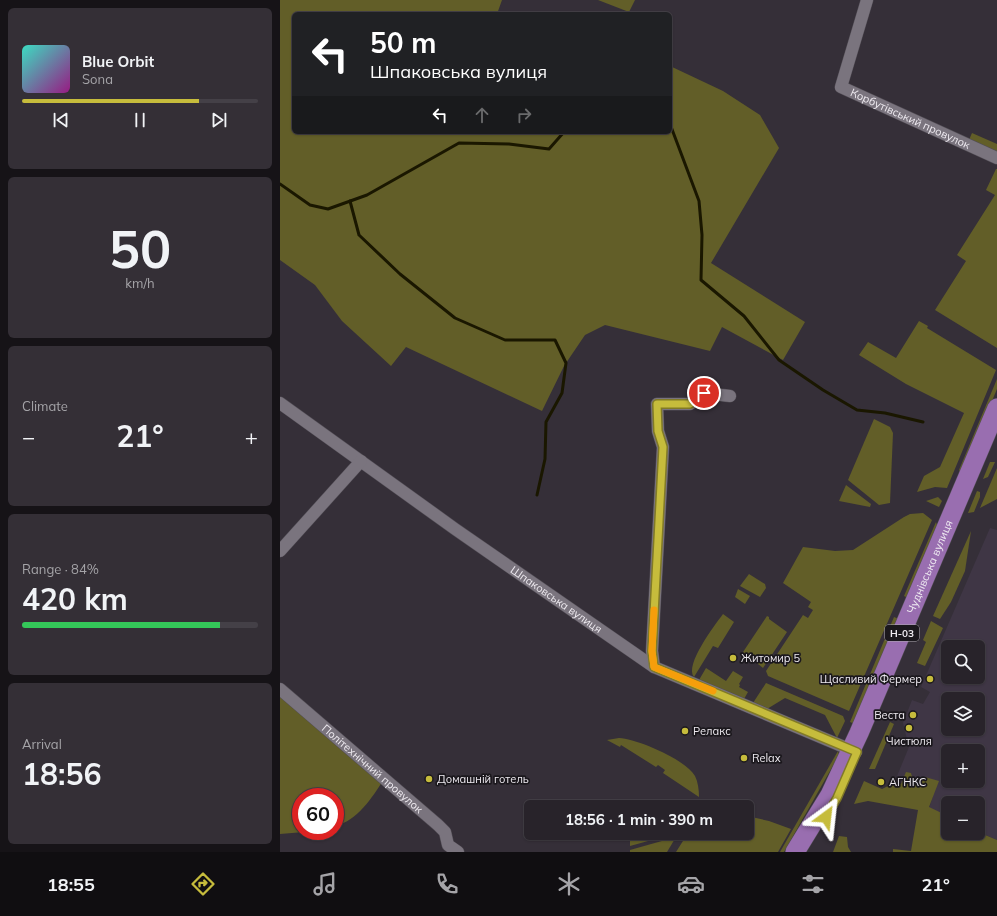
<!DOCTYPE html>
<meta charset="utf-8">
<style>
:root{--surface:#28232a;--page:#342f36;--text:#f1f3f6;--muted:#a5a4a8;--line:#444047;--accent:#c6bc3c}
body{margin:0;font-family:Mulish,sans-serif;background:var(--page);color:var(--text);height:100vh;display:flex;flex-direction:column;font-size:15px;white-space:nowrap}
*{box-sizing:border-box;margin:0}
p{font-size:13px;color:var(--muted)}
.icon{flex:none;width:22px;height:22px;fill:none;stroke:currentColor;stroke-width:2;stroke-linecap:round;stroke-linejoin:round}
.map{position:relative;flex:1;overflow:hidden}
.sheet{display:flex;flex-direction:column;gap:8px;padding:8px;background:#161317;width:280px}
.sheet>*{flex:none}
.banner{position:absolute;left:12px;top:12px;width:380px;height:122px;border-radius:6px;box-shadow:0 1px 3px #0004,0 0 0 1px var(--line);background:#202124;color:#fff;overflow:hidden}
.controls{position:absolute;left:661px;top:640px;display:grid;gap:8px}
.controls a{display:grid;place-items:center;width:44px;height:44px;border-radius:6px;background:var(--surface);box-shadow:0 1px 3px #0004,0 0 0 1px var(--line);font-size:20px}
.speed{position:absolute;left:12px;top:788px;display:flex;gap:8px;font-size:20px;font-weight:700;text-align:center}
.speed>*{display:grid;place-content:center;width:52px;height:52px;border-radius:50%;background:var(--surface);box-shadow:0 1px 3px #0004,0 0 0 1px var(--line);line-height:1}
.speed .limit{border:6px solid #d22;background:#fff;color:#111}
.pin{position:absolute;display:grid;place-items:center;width:34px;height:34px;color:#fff;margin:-17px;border:2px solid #fff;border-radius:50%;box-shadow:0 1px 4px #0007}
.me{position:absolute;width:44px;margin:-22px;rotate:30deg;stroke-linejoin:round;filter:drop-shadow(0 0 3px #0008)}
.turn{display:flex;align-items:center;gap:14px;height:84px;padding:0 12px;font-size:18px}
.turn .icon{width:52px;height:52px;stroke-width:2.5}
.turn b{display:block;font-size:28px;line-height:34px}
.lanes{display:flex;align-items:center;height:38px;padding:0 12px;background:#0003;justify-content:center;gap:20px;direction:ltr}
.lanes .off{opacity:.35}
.big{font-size:30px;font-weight:700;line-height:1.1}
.sheet .widget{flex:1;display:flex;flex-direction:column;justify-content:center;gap:6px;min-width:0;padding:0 14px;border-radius:6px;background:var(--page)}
.sheet .dial{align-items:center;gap:0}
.dial b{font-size:52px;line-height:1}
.song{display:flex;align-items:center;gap:12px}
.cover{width:48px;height:48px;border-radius:6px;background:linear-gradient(135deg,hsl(170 70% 55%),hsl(310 70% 35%))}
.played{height:4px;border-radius:2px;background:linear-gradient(90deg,var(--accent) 75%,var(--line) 75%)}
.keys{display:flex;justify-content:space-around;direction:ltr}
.heat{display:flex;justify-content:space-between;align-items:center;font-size:22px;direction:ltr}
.charge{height:6px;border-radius:3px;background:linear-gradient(90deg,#34c759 84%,var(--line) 0)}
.trip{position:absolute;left:244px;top:800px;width:230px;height:40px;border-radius:6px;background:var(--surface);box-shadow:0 1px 3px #0004,0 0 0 1px var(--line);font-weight:700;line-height:40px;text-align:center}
.tab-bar{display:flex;height:64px;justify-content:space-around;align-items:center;background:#100e11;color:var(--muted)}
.tab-bar .icon{width:28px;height:28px}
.tab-bar .on{color:var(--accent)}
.tab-bar b{font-size:18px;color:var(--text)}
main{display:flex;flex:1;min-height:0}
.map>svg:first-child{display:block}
.built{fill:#3f3645;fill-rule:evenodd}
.green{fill:#625e28}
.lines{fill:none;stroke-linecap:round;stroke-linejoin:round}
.stream{stroke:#1a1700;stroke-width:3}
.minor-casing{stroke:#534e56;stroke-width:13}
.primary-casing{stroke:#534e56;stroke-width:20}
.minor{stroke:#7a747e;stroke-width:12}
.primary{stroke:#996eb0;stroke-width:19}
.route-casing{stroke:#817a27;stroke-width:10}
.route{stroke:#c6bc3c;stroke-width:7}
.slow{stroke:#f59e0b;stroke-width:7}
.poi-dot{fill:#c6bc3c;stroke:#1b181d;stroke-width:1.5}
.labels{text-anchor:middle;stroke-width:3.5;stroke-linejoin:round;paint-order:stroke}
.shield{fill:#1b181d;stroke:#afacb1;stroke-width:1}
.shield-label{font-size:10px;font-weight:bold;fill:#efebf1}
.street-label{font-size:11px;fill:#efebf1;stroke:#1b181d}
.poi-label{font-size:11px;fill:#efebf1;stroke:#1b181d;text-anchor:start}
</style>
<main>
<section class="sheet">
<div class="widget">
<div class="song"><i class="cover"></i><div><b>Blue Orbit</b><p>Sona</p></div></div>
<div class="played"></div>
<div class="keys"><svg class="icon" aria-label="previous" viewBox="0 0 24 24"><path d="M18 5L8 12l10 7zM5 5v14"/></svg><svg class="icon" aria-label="pause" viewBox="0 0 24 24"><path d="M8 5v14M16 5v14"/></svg><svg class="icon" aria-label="next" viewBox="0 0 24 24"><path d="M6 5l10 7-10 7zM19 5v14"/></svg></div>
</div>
<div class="widget dial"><b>50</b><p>km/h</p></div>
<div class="widget"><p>Climate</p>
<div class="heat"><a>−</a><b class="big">21°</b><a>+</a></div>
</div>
<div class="widget"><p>Range · 84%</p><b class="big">420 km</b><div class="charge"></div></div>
<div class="widget"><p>Arrival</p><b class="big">18:56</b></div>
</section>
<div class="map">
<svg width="717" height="852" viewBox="0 0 717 852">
<rect width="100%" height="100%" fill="#352f38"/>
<path class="built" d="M710,528L717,530V840L698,832V803H668V816L649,808L653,796L615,781L629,747L623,723L632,700L643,704L650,692L641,687ZM668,647H698V677H668ZM668,699H698V729H668ZM668,751H698V781H668Z"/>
<g class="green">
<path d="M0,0H222L217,14H14V132H390V66L443,91L480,115L499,148L431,263L525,322L503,360L442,327L430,351L325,325L305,335L284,366L262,411L126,347L111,366L62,321L35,285L0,260Z"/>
<path d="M318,0H355L349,12Z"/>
<path d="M692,133L717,144V152L689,140Z"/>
<path d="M716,169H717V348L655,310L686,261L677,255L715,195L706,190Z"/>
<path d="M639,321L648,326L647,328L716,370L667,488L655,487L637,492L644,476L660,467L684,413L626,384L579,355L588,342L616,358Z"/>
<path d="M717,379V389L681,474L679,470Z"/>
<path d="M594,419L610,427L613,433L610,503L599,505L568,480Z"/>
<path d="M710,462H715L708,477L703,479Z"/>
<path d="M717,468V499L700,508Z"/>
<path d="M566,485L591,504L590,507L559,501Z"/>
<path d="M697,491L700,492V497L694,512L688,513Z"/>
<path d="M658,497L662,501L659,507L646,501Z"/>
<path d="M643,513L652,520L569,711L488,676L486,671L523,615L528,618L533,610L528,607L531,602L503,583L523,547L555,551L573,550L624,517L630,514Z"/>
<path d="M656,522L657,525L628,598L624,596Z"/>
<path d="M691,531L685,571L671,602L660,619L653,616Z"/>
<path d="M469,574L485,584L486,588L480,597L460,586Z"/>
<path d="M458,589L470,596L465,604L455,597Z"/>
<path d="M443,614L454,622L438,648L433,646L414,677C404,665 435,625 443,614Z"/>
<path d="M487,616L489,617V619L507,632L483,668L463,652Z"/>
<path d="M614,617L619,619L575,724L570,722Z"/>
<path d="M651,621L663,628L645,666L637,663L646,642L643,640Z"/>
<path d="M426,668L446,681L453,671L463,677L459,684L460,685L459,687L468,692L464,699L419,680Z"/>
<path d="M486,683L563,716L565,721L557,738L545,715L505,698L487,709L473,703Z"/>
<path d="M0,689L104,779C92,798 77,821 55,826V797H21V831H36L0,834Z"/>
<path d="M610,722L614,724L595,769H589Z"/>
<path d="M339,738C357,739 405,759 415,776C418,782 419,790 419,797L383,773L385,770L378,765L376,767L341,745L340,747L327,740Z"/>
<path d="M558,751L559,755L504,852H500Z"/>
<path d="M626,772L631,773C632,779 636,781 641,780L645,777L659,781L649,807L668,816V833H698V832L717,840V852H613V849L631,851L638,810L588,801L574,804L584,781L602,789L616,782L621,784Z"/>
<path d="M467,816L489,821L511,829L498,852H396L408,833H467Z"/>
<path d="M350,833H397L350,846Z"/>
<path d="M559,836L567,837L568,847L571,852H553Z"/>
<path d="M396,837L387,852H350V850Z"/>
</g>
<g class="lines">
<g class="stream">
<path d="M390,124L419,201L422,235L421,280L464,316L499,360L543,390L577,410L605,413L643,422"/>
<path d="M0,184L30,205L48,209L87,195L179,143L229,144L269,149L284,132"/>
<path d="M70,201L79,235L120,274L175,318L225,340H275L286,363L282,393L266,422L265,459L257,495"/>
</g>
<defs>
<g id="minor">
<path id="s1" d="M587,0L561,87L717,158"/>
<path id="s2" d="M0,403L175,529L374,667L576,752"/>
<path d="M0,551L81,461"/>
<path d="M374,667L372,651L383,447L378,431L377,404H410L424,393L450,396"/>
<path id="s3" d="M0,689L158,825L165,832L168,845L178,852"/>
</g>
<g id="primary">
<path id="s4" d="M515,852L550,795L579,733L717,408"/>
</g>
</defs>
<use href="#minor" class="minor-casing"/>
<use href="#primary" class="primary-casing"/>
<use href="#minor" class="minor"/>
<use href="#primary" class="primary"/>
</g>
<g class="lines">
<defs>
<path id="route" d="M424,393L410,404H377L378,431L383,447L372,651L374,667L577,752L557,798L546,817"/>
</defs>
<use href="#route" class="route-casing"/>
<use href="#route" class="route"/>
<path class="slow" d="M374,610L372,651L374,667L433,691"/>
</g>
<g class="poi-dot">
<circle cx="453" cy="658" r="4"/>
<circle cx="650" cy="679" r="4"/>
<circle cx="633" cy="715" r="4"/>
<circle cx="629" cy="728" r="4"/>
<circle cx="405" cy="731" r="4"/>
<circle cx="464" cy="758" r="4"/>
<circle cx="149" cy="779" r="4"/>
<circle cx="601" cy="782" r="4"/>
</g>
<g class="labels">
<rect class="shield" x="605" y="625" width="34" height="16" rx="3"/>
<g class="shield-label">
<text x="622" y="637">Н-03</text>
</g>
<g class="street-label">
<text dy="4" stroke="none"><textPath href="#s1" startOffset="167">Корбутівський провулок</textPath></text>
<text dy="4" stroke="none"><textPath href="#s4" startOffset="316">Чуднівська вулиця</textPath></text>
<text dy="4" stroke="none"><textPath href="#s2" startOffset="339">Шпаковська вулиця</textPath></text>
<text dy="4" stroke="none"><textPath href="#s3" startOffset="122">Політехнічний провулок</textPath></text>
</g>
<g class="poi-label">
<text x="461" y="662">Житомир 5</text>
<text x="642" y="683" text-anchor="end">Щасливий Фермер</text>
<text x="625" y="719" text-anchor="end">Веста</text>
<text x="413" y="735">Релакс</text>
<text x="629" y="745" text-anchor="middle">Чистюля</text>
<text x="472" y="762">Relax</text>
<text x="157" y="783">Домашній готель</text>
<text x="609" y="786">АГНКС</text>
</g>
</g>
</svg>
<div class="controls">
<a><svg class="icon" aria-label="search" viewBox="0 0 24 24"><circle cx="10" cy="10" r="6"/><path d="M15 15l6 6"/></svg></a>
<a><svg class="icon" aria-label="layers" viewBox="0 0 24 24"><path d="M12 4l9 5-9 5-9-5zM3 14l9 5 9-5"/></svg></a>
<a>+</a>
<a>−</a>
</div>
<div class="speed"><div class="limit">60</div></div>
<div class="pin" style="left:424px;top:393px;background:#d93025"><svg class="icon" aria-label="arrive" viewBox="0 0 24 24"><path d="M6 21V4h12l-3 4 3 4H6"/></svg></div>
<svg class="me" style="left:546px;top:817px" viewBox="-20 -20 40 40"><path d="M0-17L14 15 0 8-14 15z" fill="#c6bc3c" stroke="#fff" stroke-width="4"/></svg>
<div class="trip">18:56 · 1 min · 390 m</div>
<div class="banner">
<div class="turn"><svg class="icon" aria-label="left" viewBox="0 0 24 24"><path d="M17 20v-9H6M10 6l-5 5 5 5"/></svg><div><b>50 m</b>Шпаковська вулиця</div></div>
<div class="lanes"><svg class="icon" aria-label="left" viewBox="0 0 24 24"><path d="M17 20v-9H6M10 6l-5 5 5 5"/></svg><svg class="icon off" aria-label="ahead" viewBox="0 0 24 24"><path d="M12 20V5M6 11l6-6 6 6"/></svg><svg class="icon off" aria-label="right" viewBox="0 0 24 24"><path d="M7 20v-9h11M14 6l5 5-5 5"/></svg></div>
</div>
</div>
</main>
<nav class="tab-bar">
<b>18:55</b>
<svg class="icon on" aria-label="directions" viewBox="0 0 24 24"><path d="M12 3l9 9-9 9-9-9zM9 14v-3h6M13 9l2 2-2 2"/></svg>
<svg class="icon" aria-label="music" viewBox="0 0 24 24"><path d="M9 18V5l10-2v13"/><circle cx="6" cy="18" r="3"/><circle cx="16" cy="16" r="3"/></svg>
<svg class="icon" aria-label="phone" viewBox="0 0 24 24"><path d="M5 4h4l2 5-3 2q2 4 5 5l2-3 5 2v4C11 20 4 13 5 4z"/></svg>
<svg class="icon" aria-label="climate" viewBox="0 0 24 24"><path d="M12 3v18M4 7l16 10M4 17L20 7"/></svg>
<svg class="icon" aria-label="car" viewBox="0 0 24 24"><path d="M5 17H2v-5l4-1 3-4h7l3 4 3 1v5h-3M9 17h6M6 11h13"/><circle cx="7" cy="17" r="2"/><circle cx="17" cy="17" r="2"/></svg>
<svg class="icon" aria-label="filters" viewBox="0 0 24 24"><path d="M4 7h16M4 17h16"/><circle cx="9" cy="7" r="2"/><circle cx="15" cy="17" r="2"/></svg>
<b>21°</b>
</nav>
